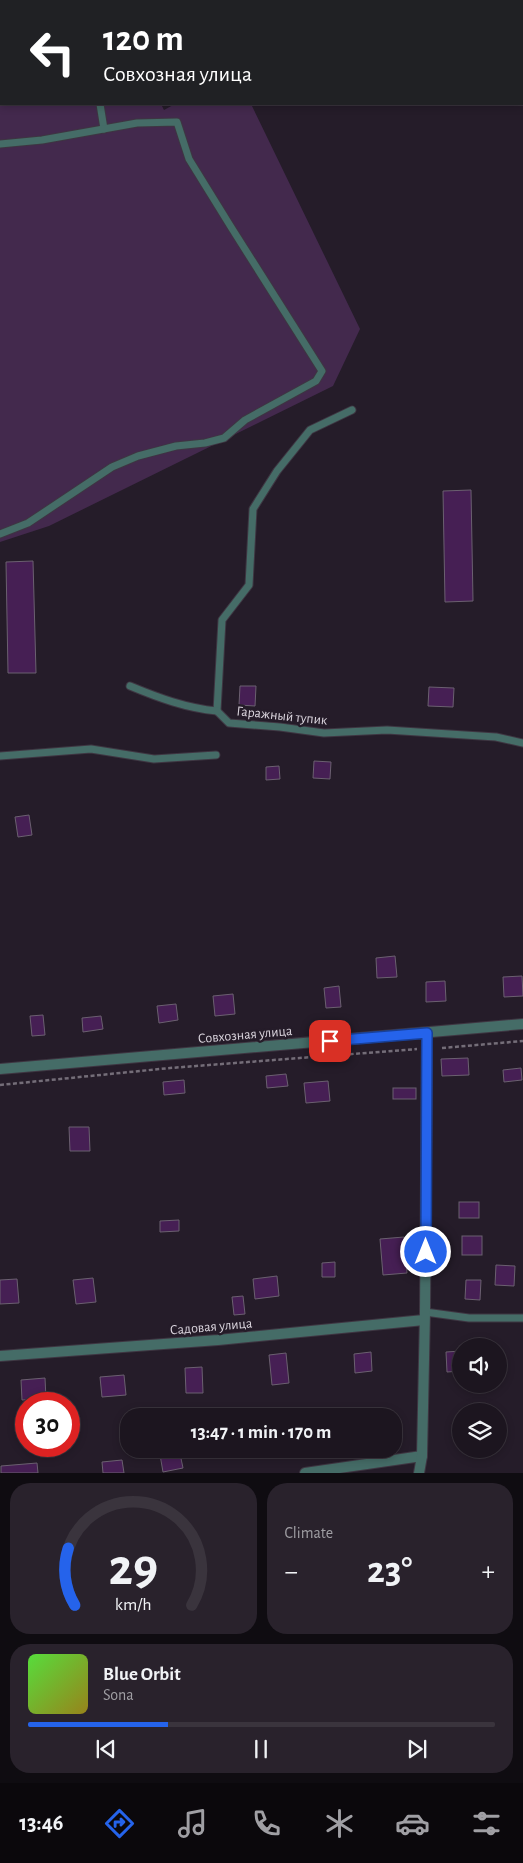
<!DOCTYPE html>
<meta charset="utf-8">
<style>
:root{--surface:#1c151f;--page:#29222c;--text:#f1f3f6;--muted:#a09fa4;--line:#3a343d;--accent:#2563eb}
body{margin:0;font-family:"Alegreya Sans",sans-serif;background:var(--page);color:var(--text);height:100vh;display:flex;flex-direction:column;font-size:19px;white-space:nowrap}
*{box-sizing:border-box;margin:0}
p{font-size:16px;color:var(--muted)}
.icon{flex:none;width:28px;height:28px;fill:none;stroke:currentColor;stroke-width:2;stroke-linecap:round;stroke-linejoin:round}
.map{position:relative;height:1473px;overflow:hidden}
.drawer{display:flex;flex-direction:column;gap:10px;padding:10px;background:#0f0c11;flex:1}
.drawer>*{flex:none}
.guide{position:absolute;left:0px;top:0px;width:524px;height:105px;box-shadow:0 2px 8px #0003,0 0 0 1px var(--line);background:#202124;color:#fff;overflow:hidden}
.controls{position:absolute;left:452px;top:1338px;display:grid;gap:10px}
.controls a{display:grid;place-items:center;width:55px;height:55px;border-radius:50%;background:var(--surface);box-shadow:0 2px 8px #0003,0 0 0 1px var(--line);font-size:25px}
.speed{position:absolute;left:15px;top:1392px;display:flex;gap:10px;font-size:25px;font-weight:700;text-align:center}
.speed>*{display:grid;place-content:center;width:65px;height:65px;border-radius:50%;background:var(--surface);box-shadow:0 2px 8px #0003,0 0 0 1px var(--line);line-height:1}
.speed .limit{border:8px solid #d22;background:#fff;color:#111}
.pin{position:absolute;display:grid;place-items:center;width:42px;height:42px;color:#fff;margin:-21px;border-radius:10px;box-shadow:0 2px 8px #0006}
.me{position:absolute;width:55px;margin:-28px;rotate:0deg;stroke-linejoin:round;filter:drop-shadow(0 0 4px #0008)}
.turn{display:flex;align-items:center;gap:18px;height:105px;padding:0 20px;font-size:22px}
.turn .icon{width:65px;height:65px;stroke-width:2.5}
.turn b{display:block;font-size:35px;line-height:42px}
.big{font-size:38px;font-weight:700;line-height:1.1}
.drawer .tile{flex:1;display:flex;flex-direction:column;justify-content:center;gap:8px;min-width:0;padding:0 18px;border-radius:20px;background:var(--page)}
.drawer .dial{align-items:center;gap:0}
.dial svg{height:130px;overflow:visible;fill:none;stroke:var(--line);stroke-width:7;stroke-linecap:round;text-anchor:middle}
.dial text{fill:var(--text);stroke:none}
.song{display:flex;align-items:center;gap:15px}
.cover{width:60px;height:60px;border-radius:8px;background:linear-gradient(135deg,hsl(110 70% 55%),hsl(50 70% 35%))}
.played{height:5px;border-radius:2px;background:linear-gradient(90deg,var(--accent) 30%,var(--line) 30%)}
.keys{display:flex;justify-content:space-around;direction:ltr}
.heat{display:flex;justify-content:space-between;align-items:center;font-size:28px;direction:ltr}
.drawer .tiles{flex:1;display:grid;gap:10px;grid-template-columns:1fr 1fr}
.tile:last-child{grid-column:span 2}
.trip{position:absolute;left:120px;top:1408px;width:282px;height:50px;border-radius:20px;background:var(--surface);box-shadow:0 2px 8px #0003,0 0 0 1px var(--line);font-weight:700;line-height:50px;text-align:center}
.tab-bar{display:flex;height:80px;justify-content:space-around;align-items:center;background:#0b080c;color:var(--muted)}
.tab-bar .icon{width:35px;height:35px}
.tab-bar .selected{color:var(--accent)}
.tab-bar b{font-size:22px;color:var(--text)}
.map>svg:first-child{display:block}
.green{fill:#43294d}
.building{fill:#461f54;stroke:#6b6070}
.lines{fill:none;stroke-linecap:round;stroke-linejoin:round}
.service-casing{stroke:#3e3642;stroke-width:9}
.minor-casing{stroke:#3e3642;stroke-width:12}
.path{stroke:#746d78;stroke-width:2.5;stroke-dasharray:4 2.5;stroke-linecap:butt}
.service{stroke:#456c67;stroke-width:7}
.minor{stroke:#456c67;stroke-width:10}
.route-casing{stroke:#184099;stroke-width:12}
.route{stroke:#2563eb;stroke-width:9}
.labels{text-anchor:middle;stroke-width:5;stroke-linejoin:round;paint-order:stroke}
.street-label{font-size:14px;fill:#dbd5de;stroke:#251c29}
</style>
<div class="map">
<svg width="523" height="1473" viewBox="0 0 523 1473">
<rect width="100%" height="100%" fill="#251c29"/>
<path class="green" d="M0,0H184L1,1V104H161L164,110L175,104H251L360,329L333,386L49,526L0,542Z"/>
<g class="building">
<path d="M471,490L473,601L445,602L443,491Z"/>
<path d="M33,561L36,673H8L6,562Z"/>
<path d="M240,686H256L255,706L239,705Z"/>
<path d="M429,687L454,688L453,707L428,706Z"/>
<path d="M314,761L331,762L330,779L313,778Z"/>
<path d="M279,766L280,779L266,780V767Z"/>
<path d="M29,815L32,835L18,837L15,817Z"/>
<path d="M395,956L397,977L377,978L376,958Z"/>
<path d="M522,976L523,996L504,997L503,977Z"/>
<path d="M445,981L446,1001L426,1002V982Z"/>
<path d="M339,986L341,1007L326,1008L324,988Z"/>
<path d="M233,994L235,1014L215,1016L213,996Z"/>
<path d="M176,1004L178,1020L159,1023L157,1006Z"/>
<path d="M43,1015L45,1035L32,1036L30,1016Z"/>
<path d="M101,1016L103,1029L83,1032L82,1018Z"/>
<path d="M468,1058L469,1075L442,1076L441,1059Z"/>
<path d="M521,1068L522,1080L504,1082L503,1070Z"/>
<path d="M286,1074L288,1086L267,1088L266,1076Z"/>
<path d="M184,1080L185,1093L164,1095L163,1082Z"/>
<path d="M328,1081L330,1101L306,1103L304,1083Z"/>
<rect x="393" y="1088" width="23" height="11"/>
<path d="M69,1127H89L90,1151H70Z"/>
<rect x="459" y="1202" width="20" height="16"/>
<path d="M179,1220V1231L160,1232V1221Z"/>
<rect x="462" y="1236" width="20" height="19"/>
<path d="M404,1237L407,1273L383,1275L380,1239Z"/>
<path d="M335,1262V1277H322V1263Z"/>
<path d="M496,1265L515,1266L514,1286L495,1285Z"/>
<path d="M277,1276L279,1296L255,1299L253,1279Z"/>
<path d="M93,1278L96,1302L76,1304L73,1280Z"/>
<path d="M17,1279L19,1303L0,1304V1280Z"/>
<path d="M466,1280H481L480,1300L465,1299Z"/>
<path d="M243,1296L245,1314L234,1315L232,1297Z"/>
<path d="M461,1351V1371L447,1372L446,1352Z"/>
<path d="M371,1352L372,1371L355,1373L354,1354Z"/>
<path d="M286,1353L289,1383L272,1385L269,1355Z"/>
<path d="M202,1367L203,1393H186L185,1368Z"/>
<path d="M124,1375L126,1395L102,1397L100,1377Z"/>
<path d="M45,1378L46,1399L22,1400L21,1380Z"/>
<path d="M159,1449H179L183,1468L163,1472Z"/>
<path d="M122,1460L124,1473H103L102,1462Z"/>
<path d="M37,1463L38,1473H1V1466Z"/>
</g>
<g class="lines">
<defs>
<g id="service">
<path d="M56,0V1"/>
<path d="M100,104L104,129"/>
<path d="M0,144L42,140L137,123L177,122L189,159L231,227L322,371L316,381L245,420L224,438L205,443L176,446L138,456L112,467L28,523L0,534"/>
<path d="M352,410L310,430L277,471L253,509L249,585L222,620L217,711L229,723L280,727L324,733L387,730L496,737L523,743"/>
<path d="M130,686C159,698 186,708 217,711"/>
<path d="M0,756L91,749L154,759L216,755"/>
<path d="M425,1312L469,1318H523"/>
</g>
<g id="minor">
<path d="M0,1069L523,1024"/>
<path d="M0,1356L218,1340L424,1320"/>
<path d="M305,1473L422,1456"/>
<path d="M419,1473L422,1456L425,1312L427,1033"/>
</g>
</defs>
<use href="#service" class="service-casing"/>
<use href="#minor" class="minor-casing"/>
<g class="path">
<path d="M442,1048L523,1041"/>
<path d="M0,1085L170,1068L417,1049"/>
</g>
<use href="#service" class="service"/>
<use href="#minor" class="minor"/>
</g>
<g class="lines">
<defs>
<path id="route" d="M330,1041L427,1033L426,1252"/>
</defs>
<use href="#route" class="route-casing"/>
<use href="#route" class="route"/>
</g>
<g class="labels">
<g class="street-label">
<text transform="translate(282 715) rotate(6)" y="5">Гаражный тупик</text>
<text transform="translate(245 1034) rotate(-5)" y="5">Совхозная улица</text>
<text transform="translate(211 1326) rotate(-5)" y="5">Садовая улица</text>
</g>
</g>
</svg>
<div class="controls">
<a><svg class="icon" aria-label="sound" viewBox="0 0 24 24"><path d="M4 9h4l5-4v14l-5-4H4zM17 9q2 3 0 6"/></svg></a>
<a><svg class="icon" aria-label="layers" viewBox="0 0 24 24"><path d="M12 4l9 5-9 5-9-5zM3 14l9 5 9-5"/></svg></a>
</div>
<div class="speed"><div class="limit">30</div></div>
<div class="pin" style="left:330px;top:1041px;background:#d93025"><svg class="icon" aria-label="arrive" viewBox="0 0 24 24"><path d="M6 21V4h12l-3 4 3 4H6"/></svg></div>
<svg class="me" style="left:426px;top:1252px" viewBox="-20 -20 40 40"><circle r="17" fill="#2563eb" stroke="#fff" stroke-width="3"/><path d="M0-11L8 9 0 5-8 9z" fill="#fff"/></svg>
<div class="trip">13:47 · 1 min · 170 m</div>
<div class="guide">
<div class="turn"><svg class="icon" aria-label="left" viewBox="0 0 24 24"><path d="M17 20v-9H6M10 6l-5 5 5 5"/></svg><div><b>120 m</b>Совхозная улица</div></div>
</div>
</div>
<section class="drawer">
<div class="tiles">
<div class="tile dial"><svg viewBox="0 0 100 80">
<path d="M14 69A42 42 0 1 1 86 69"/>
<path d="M14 69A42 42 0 0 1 10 34" stroke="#2563eb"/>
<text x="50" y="56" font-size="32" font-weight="700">29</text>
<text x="50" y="72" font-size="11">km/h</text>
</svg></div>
<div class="tile"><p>Climate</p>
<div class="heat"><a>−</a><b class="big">23°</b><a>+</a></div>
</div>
<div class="tile">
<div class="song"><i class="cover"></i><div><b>Blue Orbit</b><p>Sona</p></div></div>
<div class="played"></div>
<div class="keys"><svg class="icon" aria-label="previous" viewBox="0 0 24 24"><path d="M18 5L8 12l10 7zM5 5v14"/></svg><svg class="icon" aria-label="pause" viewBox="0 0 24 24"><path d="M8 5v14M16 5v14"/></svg><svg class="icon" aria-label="next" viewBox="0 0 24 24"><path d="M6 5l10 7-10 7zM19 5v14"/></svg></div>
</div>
</div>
</section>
<nav class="tab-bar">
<b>13:46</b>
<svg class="icon selected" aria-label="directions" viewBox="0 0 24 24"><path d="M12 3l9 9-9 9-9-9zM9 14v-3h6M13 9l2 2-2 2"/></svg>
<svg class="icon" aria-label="music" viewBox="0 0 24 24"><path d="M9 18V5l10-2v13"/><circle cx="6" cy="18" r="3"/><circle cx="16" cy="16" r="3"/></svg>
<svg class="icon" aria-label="phone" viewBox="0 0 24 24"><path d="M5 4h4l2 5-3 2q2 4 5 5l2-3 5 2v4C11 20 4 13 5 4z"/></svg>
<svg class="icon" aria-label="climate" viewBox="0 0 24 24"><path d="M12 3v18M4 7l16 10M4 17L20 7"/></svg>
<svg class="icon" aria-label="car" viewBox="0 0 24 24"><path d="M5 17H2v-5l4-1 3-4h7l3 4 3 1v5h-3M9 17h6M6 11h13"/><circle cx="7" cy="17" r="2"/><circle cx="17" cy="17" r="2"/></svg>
<svg class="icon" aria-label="filters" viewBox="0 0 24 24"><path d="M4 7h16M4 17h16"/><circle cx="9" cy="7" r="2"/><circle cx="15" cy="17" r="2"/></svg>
</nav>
